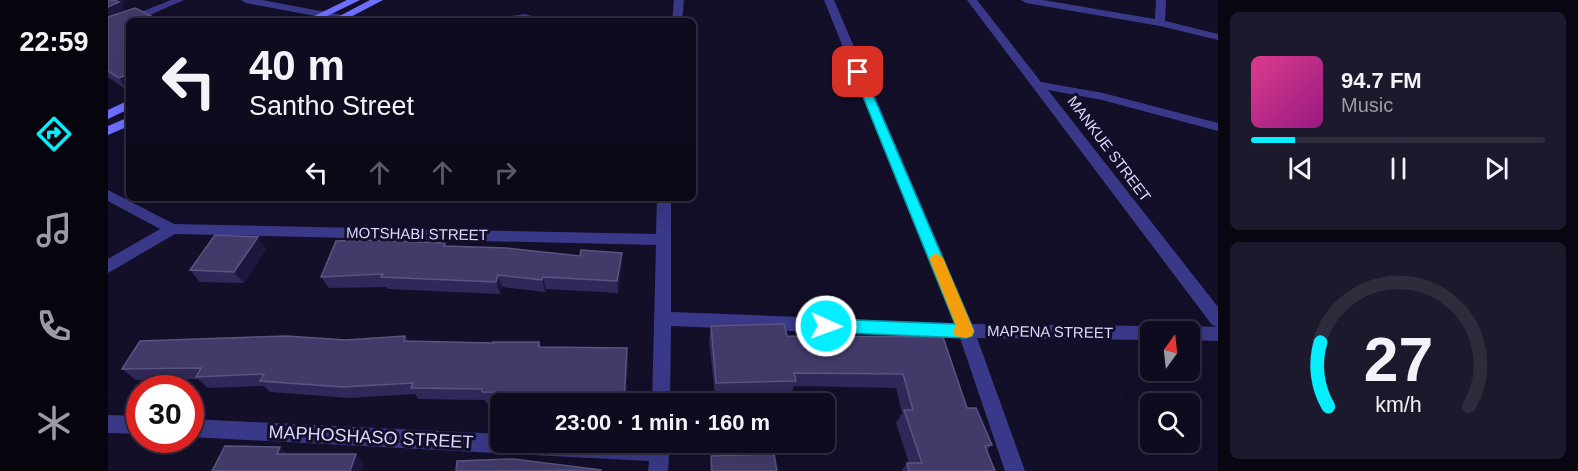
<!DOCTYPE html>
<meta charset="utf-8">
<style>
:root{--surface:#0e0b1f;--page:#1c192c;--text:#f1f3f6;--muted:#9b9ba4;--line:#2e2b3d;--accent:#04eeff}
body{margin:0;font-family:Arial,sans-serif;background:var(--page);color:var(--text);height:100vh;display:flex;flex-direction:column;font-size:22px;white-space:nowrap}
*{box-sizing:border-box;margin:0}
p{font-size:20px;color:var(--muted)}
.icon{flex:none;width:33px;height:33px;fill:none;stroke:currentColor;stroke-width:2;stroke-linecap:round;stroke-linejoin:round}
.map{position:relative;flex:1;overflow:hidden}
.details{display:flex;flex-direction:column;gap:12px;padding:12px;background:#080611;width:360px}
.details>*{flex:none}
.hud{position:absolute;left:18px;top:18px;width:570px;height:183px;border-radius:9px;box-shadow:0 6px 24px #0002,0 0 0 2px var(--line);background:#0e0b1f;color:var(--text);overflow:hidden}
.needle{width:39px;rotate:15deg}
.controls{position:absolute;left:1032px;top:321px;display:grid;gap:12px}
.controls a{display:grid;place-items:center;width:60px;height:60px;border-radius:9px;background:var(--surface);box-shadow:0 6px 24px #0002,0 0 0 2px var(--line);font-size:30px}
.speed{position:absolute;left:18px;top:375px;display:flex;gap:12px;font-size:30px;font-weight:700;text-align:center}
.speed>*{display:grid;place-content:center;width:78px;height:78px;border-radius:50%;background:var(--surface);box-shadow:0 6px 24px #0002,0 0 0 2px var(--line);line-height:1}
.speed .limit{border:9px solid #d22;background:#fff;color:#111}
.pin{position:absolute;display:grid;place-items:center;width:51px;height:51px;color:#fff;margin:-26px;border-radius:12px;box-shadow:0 3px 9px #0006}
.me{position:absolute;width:66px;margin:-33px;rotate:92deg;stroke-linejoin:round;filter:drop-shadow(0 0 4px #0008)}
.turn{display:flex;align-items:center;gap:21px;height:126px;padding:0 24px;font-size:27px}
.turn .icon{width:78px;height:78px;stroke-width:2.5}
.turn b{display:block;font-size:42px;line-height:51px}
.lanes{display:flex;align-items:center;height:57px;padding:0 24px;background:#0003;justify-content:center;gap:30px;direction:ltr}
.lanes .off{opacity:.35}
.details .tile{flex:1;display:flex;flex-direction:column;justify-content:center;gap:9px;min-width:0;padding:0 21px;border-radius:9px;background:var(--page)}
.details .dial{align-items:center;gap:0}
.dial svg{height:156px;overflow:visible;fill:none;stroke:var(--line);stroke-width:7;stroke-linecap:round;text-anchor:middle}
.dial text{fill:var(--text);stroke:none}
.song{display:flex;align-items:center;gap:18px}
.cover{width:72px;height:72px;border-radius:9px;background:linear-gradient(135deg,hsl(330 70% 55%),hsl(310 70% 35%))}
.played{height:6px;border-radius:3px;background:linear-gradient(90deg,var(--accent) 15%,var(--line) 15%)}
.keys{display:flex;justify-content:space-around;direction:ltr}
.trip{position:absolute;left:382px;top:393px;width:345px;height:60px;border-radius:9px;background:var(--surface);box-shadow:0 6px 24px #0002,0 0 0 2px var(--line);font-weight:600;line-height:60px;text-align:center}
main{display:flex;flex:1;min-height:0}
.tab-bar{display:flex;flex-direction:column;width:108px;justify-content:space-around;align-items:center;background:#06040c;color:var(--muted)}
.tab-bar .icon{width:42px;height:42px}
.tab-bar .selected{color:var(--accent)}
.tab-bar b{font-size:27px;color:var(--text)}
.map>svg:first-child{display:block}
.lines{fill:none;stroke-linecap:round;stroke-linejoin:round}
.street{fill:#3a3989;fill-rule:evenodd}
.secondary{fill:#6f70ff;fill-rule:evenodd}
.wall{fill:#302858}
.shaded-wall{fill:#1d163d}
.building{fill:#423b6a;stroke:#5a5481;stroke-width:1.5}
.route{fill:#04eeff;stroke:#039ba6;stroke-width:1.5}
.slow{fill:#f59e0b}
.labels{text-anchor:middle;stroke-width:6;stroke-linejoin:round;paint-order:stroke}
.street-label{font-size:15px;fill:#dbd8ff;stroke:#130f29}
.near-street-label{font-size:18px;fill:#dbd8ff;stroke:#130f29}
</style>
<main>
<nav class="tab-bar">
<b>22:59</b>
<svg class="icon selected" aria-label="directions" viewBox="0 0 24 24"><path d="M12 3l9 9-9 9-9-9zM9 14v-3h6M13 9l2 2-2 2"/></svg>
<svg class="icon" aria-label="music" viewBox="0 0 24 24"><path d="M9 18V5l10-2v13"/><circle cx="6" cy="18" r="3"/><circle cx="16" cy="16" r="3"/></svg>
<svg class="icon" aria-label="phone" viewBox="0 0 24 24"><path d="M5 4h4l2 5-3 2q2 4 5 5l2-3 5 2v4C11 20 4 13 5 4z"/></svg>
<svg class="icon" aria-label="climate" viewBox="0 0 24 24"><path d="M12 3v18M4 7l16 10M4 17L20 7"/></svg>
</nav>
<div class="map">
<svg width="1110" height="471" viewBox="0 0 1110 471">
<rect width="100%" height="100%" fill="#130f29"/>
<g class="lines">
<g class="street">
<path d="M63,0H76L28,21H21V24L0,32V25Z"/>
<path d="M133,0H154L234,15L239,18L234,21L138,3Z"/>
<path d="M566,0H576L574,21H564Z"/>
<path d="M716,0H726L864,324L1042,326L1048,328L1050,332H1042V340L869,338L917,471H897L852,338L563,326L562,404H544L548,245L67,234L0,273V259L52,229L0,201V190L66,224L548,234L549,198H563V312L846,323Z"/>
<path d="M859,0H869L933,82L995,93L1110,123V131L994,100L940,90L1110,307V341L1082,340V332H1074L1076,328L1082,326L1109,327L1104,325Z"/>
<path d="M913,0H935L1047,19L1048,0H1058L1057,21L1110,34V40L1052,26L918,3Z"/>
<path d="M417,14L427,17L431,21H394L403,16Z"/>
<path d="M0,415L32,416V434L0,433Z"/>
<path d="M82,419L393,434V442H562L560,471H540L541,461L82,437Z"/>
</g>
<g class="secondary">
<path d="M239,0H252L209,21H196Z"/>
<path d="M262,0H275L235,21H222Z"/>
<path d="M21,100V109L0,119V110Z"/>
<path d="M21,117V126L0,135V126Z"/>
</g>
</g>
<g class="wall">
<path d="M0,0L15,7L21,92L0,77Z"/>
<path d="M150,237L158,249L136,283L92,282L82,270Z"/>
<path d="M337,243L338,246L514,265L510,293L438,289L437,292L394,287L392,294L280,289L278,287L221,288L213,277Z"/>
<path d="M603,326L679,336L835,337L859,408L884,445L879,450L887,471H793L799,463H801L788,423L794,413L788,388L686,386L683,394L607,396L601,340Z"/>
<path d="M297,336L300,341L385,343L431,342L433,347L519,348L520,360L518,404L378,403L377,400L310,399L307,394L242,398L162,392L156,386L100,388L90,379L28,380L14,369L238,340Z"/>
<path d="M603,456L669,471H602Z"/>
</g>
<g class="shaded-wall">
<path d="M4,0H17L15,7L20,15L0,23V7Z"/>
<path d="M21,74V92L11,78Z"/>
<path d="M150,237L158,249L136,283L126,272Z"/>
<path d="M514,253V265L510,293L509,281Z"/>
<path d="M390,275L394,287L392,294L388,282Z"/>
<path d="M435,277L438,289L437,292L434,280Z"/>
<path d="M519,348L520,360L518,404H516Z"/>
<path d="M172,447L183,457L169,454Z"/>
<path d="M248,454L256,464L254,471H242Z"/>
</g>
<g class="building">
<path d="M0,0H6L11,2L0,7Z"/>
<path d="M27,8L53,21H21V74L11,78L0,71V17Z"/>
<path d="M107,235L150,237L126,272L82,270Z"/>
<path d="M260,240L337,243L336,246L398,248L472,256L473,250L514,253L509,281L435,277L434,280L390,275L388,282L273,277L275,274L213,277L228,241Z"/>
<path d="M676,324L679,336L835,337L859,408H868L884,445L877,446L887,471H801L799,463H814L796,410H805L795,374L686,373L688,381L608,383L603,326Z"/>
<path d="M178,336L238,340L297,336L296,341L385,343V342H431V347L519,348L516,402L449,401L450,393L374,392V389L303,388L305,383L234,387L152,381L156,374L88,377L93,368L14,369L32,341Z"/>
<path d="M117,446L172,447L169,454H248L242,471H104Z"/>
<path d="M666,454L669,471H604L603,456Z"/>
<path d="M405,459L494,470L348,471L349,461Z"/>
</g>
<path class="route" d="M750,69L755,72L866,331L864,336L858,338L718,332L713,330L710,326L713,321L718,319L847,324L745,72Z"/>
<path class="slow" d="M828,253L835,258L866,331L864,336L858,338L847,336L845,331L848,326L821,258Z"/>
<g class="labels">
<g class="street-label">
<text transform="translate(1001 149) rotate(53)" y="5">MANKUE STREET</text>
<text transform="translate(309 234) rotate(1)" y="5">MOTSHABI STREET</text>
<text transform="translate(942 332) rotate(1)" y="5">MAPENA STREET</text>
</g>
<g class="near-street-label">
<text transform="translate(263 437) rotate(3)" y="6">MAPHOSHASO STREET</text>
</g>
</g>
</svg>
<div class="controls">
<a><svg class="needle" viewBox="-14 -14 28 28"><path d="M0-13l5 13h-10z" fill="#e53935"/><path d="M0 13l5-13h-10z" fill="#9b9ba4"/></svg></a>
<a><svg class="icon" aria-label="search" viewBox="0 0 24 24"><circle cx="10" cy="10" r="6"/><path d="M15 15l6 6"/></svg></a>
</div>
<div class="speed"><div class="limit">30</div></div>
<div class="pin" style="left:750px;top:72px;background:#d93025"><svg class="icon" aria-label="arrive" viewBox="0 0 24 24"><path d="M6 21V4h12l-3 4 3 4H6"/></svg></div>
<svg class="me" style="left:718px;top:326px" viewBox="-20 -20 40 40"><circle r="17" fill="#04eeff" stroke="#fff" stroke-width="3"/><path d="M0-11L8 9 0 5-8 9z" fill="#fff"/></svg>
<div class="trip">23:00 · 1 min · 160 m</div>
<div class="hud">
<div class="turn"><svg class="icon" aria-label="left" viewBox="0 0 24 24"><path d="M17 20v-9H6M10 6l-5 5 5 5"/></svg><div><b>40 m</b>Santho Street</div></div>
<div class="lanes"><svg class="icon" aria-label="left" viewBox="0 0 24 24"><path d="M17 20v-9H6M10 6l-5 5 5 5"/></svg><svg class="icon off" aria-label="ahead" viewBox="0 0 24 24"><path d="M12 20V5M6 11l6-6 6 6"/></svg><svg class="icon off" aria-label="ahead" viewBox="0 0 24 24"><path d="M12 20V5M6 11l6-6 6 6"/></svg><svg class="icon off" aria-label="right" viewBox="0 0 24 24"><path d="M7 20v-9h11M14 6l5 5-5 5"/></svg></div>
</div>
</div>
<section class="details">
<div class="tile">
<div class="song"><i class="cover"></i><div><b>94.7 FM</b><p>Music</p></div></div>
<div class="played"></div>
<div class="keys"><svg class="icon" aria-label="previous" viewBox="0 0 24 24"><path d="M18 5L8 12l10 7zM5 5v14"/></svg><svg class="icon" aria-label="pause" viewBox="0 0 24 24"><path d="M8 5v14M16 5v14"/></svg><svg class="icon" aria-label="next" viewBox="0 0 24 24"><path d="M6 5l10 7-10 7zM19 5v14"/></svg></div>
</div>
<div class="tile dial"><svg viewBox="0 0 100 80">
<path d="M14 69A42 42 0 1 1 86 69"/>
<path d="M14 69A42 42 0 0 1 10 36" stroke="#04eeff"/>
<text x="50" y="56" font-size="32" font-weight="700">27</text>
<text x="50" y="72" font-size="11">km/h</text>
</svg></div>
</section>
</main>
